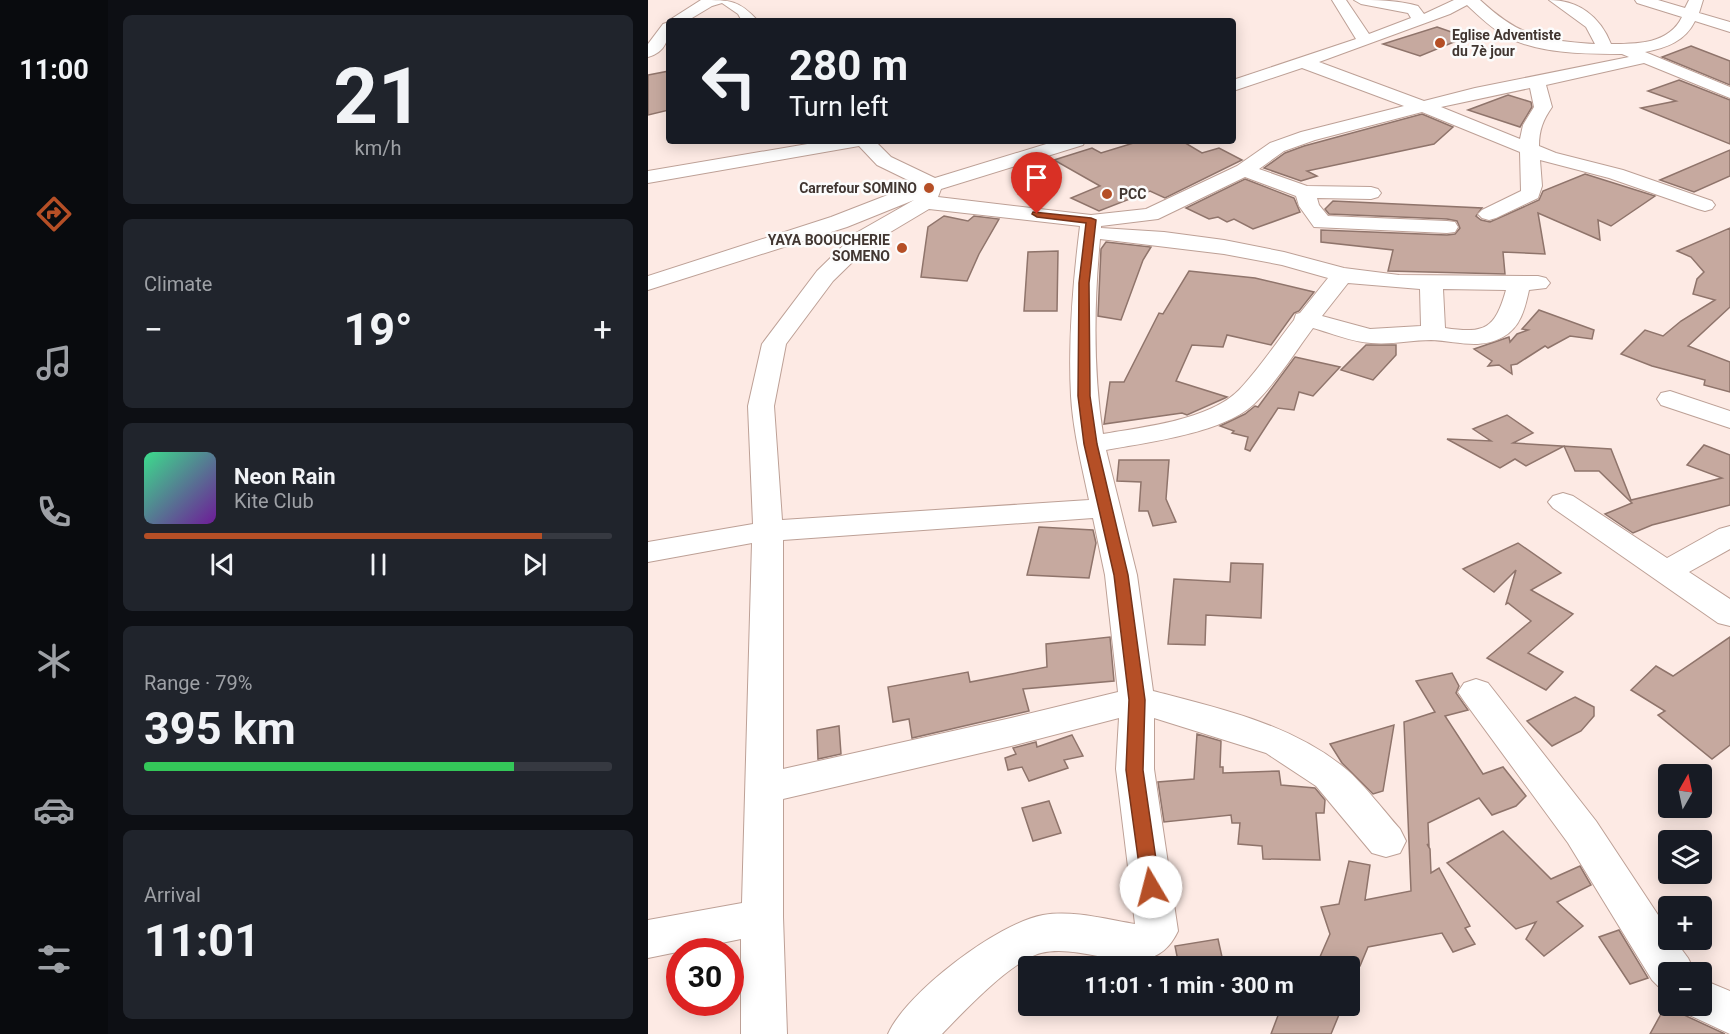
<!DOCTYPE html>
<meta charset="utf-8">
<style>
:root{--surface:#171b24;--page:#20242c;--text:#f1f3f6;--muted:#9ea1a6;--line:#363941;--accent:#b54f26}
body{margin:0;font-family:Roboto,sans-serif;background:var(--page);color:var(--text);height:100vh;display:flex;flex-direction:column;font-size:22px;white-space:nowrap}
*{box-sizing:border-box;margin:0}
p{font-size:20px;color:var(--muted)}
.icon{flex:none;width:33px;height:33px;fill:none;stroke:currentColor;stroke-width:2;stroke-linecap:round;stroke-linejoin:round}
.map{position:relative;flex:1;overflow:hidden}
.details{display:flex;flex-direction:column;gap:15px;padding:15px;background:#0d0f14;width:540px}
.details>*{flex:none}
.banner{position:absolute;left:18px;top:18px;width:570px;height:126px;border-radius:6px;box-shadow:0 3px 15px #0003;background:#171b24;color:var(--text);overflow:hidden}
.needle{width:39px;rotate:9deg}
.buttons{position:absolute;left:1010px;top:764px;display:grid;gap:12px}
.buttons a{display:grid;place-items:center;width:54px;height:54px;border-radius:6px;background:var(--surface);box-shadow:0 3px 15px #0003;font-size:30px}
.speed{position:absolute;left:18px;top:938px;display:flex;gap:12px;font-size:30px;font-weight:700;text-align:center}
.speed>*{display:grid;place-content:center;width:78px;height:78px;border-radius:50%;background:var(--surface);box-shadow:0 3px 15px #0003;line-height:1}
.speed .limit{border:9px solid #d22;background:#fff;color:#111}
.pin{position:absolute;display:grid;place-items:center;width:51px;height:51px;color:#fff;margin:-62px -26px;border-radius:50% 50% 50% 0;rotate:-45deg;box-shadow:0 0 6px #0007}
.pin .icon{rotate:45deg}
.me{position:absolute;width:66px;margin:-33px;rotate:352deg;stroke-linejoin:round;filter:drop-shadow(0 0 4px #0008)}
.turn{display:flex;align-items:center;gap:21px;height:126px;padding:0 24px;font-size:27px}
.turn .icon{width:78px;height:78px;stroke-width:2.5}
.turn b{display:block;font-size:42px;line-height:51px}
.big{font-size:45px;font-weight:700;line-height:1.1}
.details .tile{flex:1;display:flex;flex-direction:column;justify-content:center;gap:9px;min-width:0;padding:0 21px;border-radius:9px;background:var(--page)}
.details .dial{align-items:center;gap:0}
.dial b{font-size:78px;line-height:1}
.song{display:flex;align-items:center;gap:18px}
.cover{width:72px;height:72px;border-radius:9px;background:linear-gradient(135deg,hsl(150 70% 55%),hsl(280 70% 35%))}
.played{height:6px;border-radius:3px;background:linear-gradient(90deg,var(--accent) 85%,var(--line) 85%)}
.keys{display:flex;justify-content:space-around;direction:ltr}
.heat{display:flex;justify-content:space-between;align-items:center;font-size:33px;direction:ltr}
.charge{height:9px;border-radius:4px;background:linear-gradient(90deg,#34c759 79%,var(--line) 0)}
.trip{position:absolute;left:370px;top:956px;width:342px;height:60px;border-radius:6px;background:var(--surface);box-shadow:0 3px 15px #0003;font-weight:700;line-height:60px;text-align:center}
main{display:flex;flex:1;min-height:0}
.dock{display:flex;flex-direction:column;width:108px;justify-content:space-around;align-items:center;background:#090b0e;color:var(--muted)}
.dock .icon{width:42px;height:42px}
.dock .current{color:var(--accent)}
.dock b{font-size:27px;color:var(--text)}
.map>svg:first-child{display:block}
.building{fill:#c6a99f;stroke:#8f746b;stroke-width:1.5}
.lines{fill:none;stroke-linecap:round;stroke-linejoin:round}
.minor-casing{stroke:#bda096;stroke-width:2}
.minor{fill:#fff;fill-rule:evenodd}
.route{fill:#b54f26;stroke:#763319;stroke-width:1.5}
.poi-dot{fill:#b54f26;stroke:#fcfcfc;stroke-width:2}
.labels{text-anchor:middle;stroke-width:5;stroke-linejoin:round;paint-order:stroke}
.far-poi-label{font-size:14px;font-weight:bold;fill:#413631;stroke:#fcfcfc;text-anchor:start}
</style>
<main>
<nav class="dock">
<b>11:00</b>
<svg class="icon current" aria-label="directions" viewBox="0 0 24 24"><path d="M12 3l9 9-9 9-9-9zM9 14v-3h6M13 9l2 2-2 2"/></svg>
<svg class="icon" aria-label="music" viewBox="0 0 24 24"><path d="M9 18V5l10-2v13"/><circle cx="6" cy="18" r="3"/><circle cx="16" cy="16" r="3"/></svg>
<svg class="icon" aria-label="phone" viewBox="0 0 24 24"><path d="M5 4h4l2 5-3 2q2 4 5 5l2-3 5 2v4C11 20 4 13 5 4z"/></svg>
<svg class="icon" aria-label="climate" viewBox="0 0 24 24"><path d="M12 3v18M4 7l16 10M4 17L20 7"/></svg>
<svg class="icon" aria-label="car" viewBox="0 0 24 24"><path d="M5 17H2v-5l4-1 3-4h7l3 4 3 1v5h-3M9 17h6M6 11h13"/><circle cx="7" cy="17" r="2"/><circle cx="17" cy="17" r="2"/></svg>
<svg class="icon" aria-label="filters" viewBox="0 0 24 24"><path d="M4 7h16M4 17h16"/><circle cx="9" cy="7" r="2"/><circle cx="15" cy="17" r="2"/></svg>
</nav>
<section class="details">
<div class="tile dial"><b>21</b><p>km/h</p></div>
<div class="tile"><p>Climate</p>
<div class="heat"><a>−</a><b class="big">19°</b><a>+</a></div>
</div>
<div class="tile">
<div class="song"><i class="cover"></i><div><b>Neon Rain</b><p>Kite Club</p></div></div>
<div class="played"></div>
<div class="keys"><svg class="icon" aria-label="previous" viewBox="0 0 24 24"><path d="M18 5L8 12l10 7zM5 5v14"/></svg><svg class="icon" aria-label="pause" viewBox="0 0 24 24"><path d="M8 5v14M16 5v14"/></svg><svg class="icon" aria-label="next" viewBox="0 0 24 24"><path d="M6 5l10 7-10 7zM19 5v14"/></svg></div>
</div>
<div class="tile"><p>Range · 79%</p><b class="big">395 km</b><div class="charge"></div></div>
<div class="tile"><p>Arrival</p><b class="big">11:01</b></div>
</section>
<div class="map">
<svg width="1082" height="1034" viewBox="0 0 1082 1034">
<rect width="100%" height="100%" fill="#fdeae4"/>
<g class="building">
<path d="M789,27L818,37L772,56L735,44Z"/>
<path d="M1043,46L1082,61V85L1014,57Z"/>
<path d="M21,71V110L0,115V75Z"/>
<path d="M1031,80L1082,100V144L993,108L1028,101L1000,91Z"/>
<path d="M860,95L883,102L884,107L872,127L820,110Z"/>
<path d="M774,114L805,127L786,144L659,171L669,176L653,181L616,168L637,153L656,146Z"/>
<path d="M492,141H534L554,153L571,148L594,160L517,198L502,191L451,211L423,198L452,186L406,160L444,148L453,153Z"/>
<path d="M1082,150V176L1046,192L1012,180Z"/>
<path d="M937,174L1007,196L963,226L950,220L952,240L890,213L897,254L855,252L857,274L740,271L745,250L673,242V230L799,235L807,234L812,228L809,221L799,219L681,214L677,209L685,201L834,208L828,216L833,220L842,222L891,200L895,191Z"/>
<path d="M597,179L646,198L652,212L605,229L586,219L579,222L570,217L561,219L538,208Z"/>
<path d="M296,216L320,221L326,216L351,219L331,254L319,281L273,277L280,227Z"/>
<path d="M1082,228V307L1040,346L1082,362V392L1056,385L1057,380L1004,366L973,354L997,330L1015,336L1033,321L1067,300L1045,294L1049,279L1056,272L1043,257L1029,251Z"/>
<path d="M458,242L503,247L495,260L473,320L450,316L453,249Z"/>
<path d="M410,251L409,311H376L380,252Z"/>
<path d="M541,271L607,278L666,292L651,311L646,313L623,345L579,335L575,347L544,345L528,381L579,397L577,398L539,415L534,413L456,424L462,382H476L511,313L515,314Z"/>
<path d="M891,310L946,330L944,339L922,336L900,348L897,346L869,364L863,365L864,374L851,365L840,366L844,361L826,349L861,337L862,342L869,334L880,330L874,329Z"/>
<path d="M718,345H748V355L725,380L693,370Z"/>
<path d="M647,357L692,367L665,396L651,392L646,410L630,408L602,451L597,449L600,437L584,433L586,431L572,426L597,414L607,406L610,407Z"/>
<path d="M859,415L885,433L865,443L963,449L983,500L1074,478L1039,465L1056,445L1082,455V505L1004,525L985,533L957,514L984,503L951,471H927L916,446L878,466L867,459L852,468L799,439L843,441L825,429Z"/>
<path d="M471,460H521L518,499L528,522L505,526L500,511H491L493,482L469,481Z"/>
<path d="M391,527L445,530L448,543L441,578L379,575Z"/>
<path d="M870,543L913,573L883,590L925,614L880,653L915,672L898,690L839,658L883,621L860,603L858,604L868,570L846,592L815,569Z"/>
<path d="M583,563L615,564L613,618L558,615L557,645L520,644L526,579L582,582Z"/>
<path d="M462,637L466,681L375,689L381,711L264,738L261,719L245,722L240,687L320,672L322,682L399,667L398,644Z"/>
<path d="M1082,637V745L1064,759L1010,715L1017,711L983,690L1008,666L1025,676Z"/>
<path d="M804,673L811,686L808,693L820,710L797,716L835,774L855,767L878,796L868,806L844,815L831,798L780,823L781,846L779,844L782,849L783,873L791,868L822,926L817,928L827,944L805,952L794,933L720,947L712,966H668L682,934L673,907L691,904L701,861L722,865L717,900L763,891L756,722L787,712L768,681Z"/>
<path d="M927,697L946,707V716L933,731L904,746L879,721Z"/>
<path d="M746,725L735,791L725,794L694,763L682,744Z"/>
<path d="M191,726L193,754L170,759L169,730Z"/>
<path d="M549,734L573,741L572,767H575V773L631,771L633,785L667,788L677,800L676,813H668L672,860L615,859L614,846L590,844L592,823H584L583,815L516,822L510,782L546,779Z"/>
<path d="M424,735L435,756L416,760L420,768L381,781L374,767L360,770L357,758L368,754L365,748L388,742L389,747Z"/>
<path d="M401,801L413,833L385,841L374,808Z"/>
<path d="M855,831L903,879L932,866L943,885L909,902L935,926L896,956L878,939L888,922L868,929L799,863Z"/>
<path d="M971,930L1000,978L982,984L951,937Z"/>
<path d="M570,939L576,966H531L527,946Z"/>
<path d="M634,1005H695L683,1034H623Z"/>
<path d="M1018,1005H1032L1036,1015L1077,1034H1002Z"/>
</g>
<g class="lines">
<defs>
<g id="minor">
<path d="M53,0C83,0 91,0 110,21H94L90,14L74,3L64,6L39,21H20Z"/>
<path d="M684,0H698L721,34L763,18L760,13L713,4L706,0C728,0 749,0 770,6L776,14L806,0H832C872,37 893,40 947,44L938,27L901,0C930,0 952,16 963,44C989,44 1021,44 1034,17L989,3L987,0H1010L1037,8L1041,0H1055L1051,13L1082,22V32L1047,21C1037,41 1019,48 997,52L1082,87V98L996,63L898,85L904,107C895,120 891,130 891,146L908,153L975,170L1064,201L1067,205L1064,209L1057,211L1050,209L961,178L892,160L894,186L890,198L848,218L841,220L834,218L830,214L834,210L873,191L872,152L774,112L667,140L636,151L611,169L659,186L723,187L730,189L733,193L730,197L723,199L669,198L671,205L680,216L799,221L807,222L810,227L807,232L799,233L666,227L651,206L648,196L597,177L510,219L453,226V228L516,232L576,240L636,252L696,268L751,275L890,276L898,278L902,283L898,288L881,290C877,308 873,327 855,337C832,350 808,341 783,340C763,340 743,345 723,343C704,342 683,333 665,328C647,352 630,380 609,401C579,433 501,442 458,450L489,575L505,691C570,708 639,723 693,765C713,780 735,810 752,829L758,841L752,853L738,857L724,853L668,786L618,753L506,718V769L530,931C503,989 441,941 393,953C363,961 316,1011 294,1034H240C258,993 350,923 395,915C425,910 457,919 487,924L468,769L471,718L363,746L135,799V917L139,1034H93V939L0,958V920L94,903L104,543L0,562V542L105,524L100,406L114,344L169,271L208,233L266,200L199,227L0,290V276L183,217L268,184L229,165L211,146L0,183V171L177,141H227L243,157L287,178L408,141H437L435,145L293,189L290,197L443,215L498,209L589,166L622,143L653,132L756,106L654,68L585,91V80L708,39ZM819,5C832,17 844,29 859,37C892,54 938,54 974,54L981,57L827,88L776,101L671,62L802,14ZM882,88L886,107L875,125L872,139L793,107ZM281,209L432,226C425,282 420,339 423,396C425,431 434,466 441,500L134,520L126,406L138,344L185,281L224,243ZM452,239L576,254L634,265L680,278L652,313L648,314L646,320C628,343 611,369 591,390C562,420 495,427 455,434C445,370 446,304 452,239ZM700,283L772,289L773,326L722,329L674,316ZM795,289L858,290C847,329 837,334 797,328ZM445,518L457,575L470,692L363,718L135,769V540Z"/>
<path d="M21,22C21,39 18,52 0,57V44L15,24Z"/>
<path d="M1022,391L1082,411V428L1013,405L1009,399L1013,393Z"/>
<path d="M915,493L925,496L1019,558L1071,529L1082,526V549L1041,572L1082,599V626L1070,623L905,508L900,502L905,496Z"/>
<path d="M828,679L840,683L948,821L1020,930V939H1026L1040,958L1047,972H1020V990L1010,986L1004,980L920,843L816,701L810,692L816,683Z"/>
<path d="M1053,979L1082,991V1034L1037,1013L1034,1005H1053Z"/>
</g>
</defs>
<use href="#minor" class="minor-casing"/>
<use href="#minor" class="minor"/>
</g>
<path class="route" d="M385,212L443,218L448,220L441,283L442,396L449,444L480,575L497,700L495,770L512,887L510,892L503,895L497,892L494,887L478,770L481,700L466,575L436,444L430,396L431,283L438,223L389,217L384,214Z"/>
<g class="poi-dot">
<circle cx="792" cy="43" r="6"/>
<circle cx="281" cy="188" r="6"/>
<circle cx="459" cy="194" r="6"/>
<circle cx="254" cy="248" r="6"/>
</g>
<g class="labels">
<g class="far-poi-label">
<text x="804" y="40">Eglise Adventiste<tspan x="804" dy="16">du 7è jour</tspan></text>
<text x="269" y="193" text-anchor="end">Carrefour SOMINO</text>
<text x="471" y="199">PCC</text>
<text x="242" y="245" text-anchor="end">YAYA BOOUCHERIE<tspan x="242" dy="16">SOMENO</tspan></text>
</g>
</g>
</svg>
<div class="buttons">
<a><svg class="needle" viewBox="-14 -14 28 28"><path d="M0-13l5 13h-10z" fill="#e53935"/><path d="M0 13l5-13h-10z" fill="#9ea1a6"/></svg></a>
<a><svg class="icon" aria-label="layers" viewBox="0 0 24 24"><path d="M12 4l9 5-9 5-9-5zM3 14l9 5 9-5"/></svg></a>
<a>+</a>
<a>−</a>
</div>
<div class="speed"><div class="limit">30</div></div>
<div class="pin" style="left:389px;top:214px;background:#d93025"><svg class="icon" aria-label="arrive" viewBox="0 0 24 24"><path d="M6 21V4h12l-3 4 3 4H6"/></svg></div>
<svg class="me" style="left:503px;top:887px" viewBox="-20 -20 40 40"><circle r="19" fill="#fff"/><path d="M0-13L10 11 0 6-10 11z" fill="#b54f26"/></svg>
<div class="trip">11:01 · 1 min · 300 m</div>
<div class="banner">
<div class="turn"><svg class="icon" aria-label="left" viewBox="0 0 24 24"><path d="M17 20v-9H6M10 6l-5 5 5 5"/></svg><div><b>280 m</b>Turn left</div></div>
</div>
</div>
</main>
